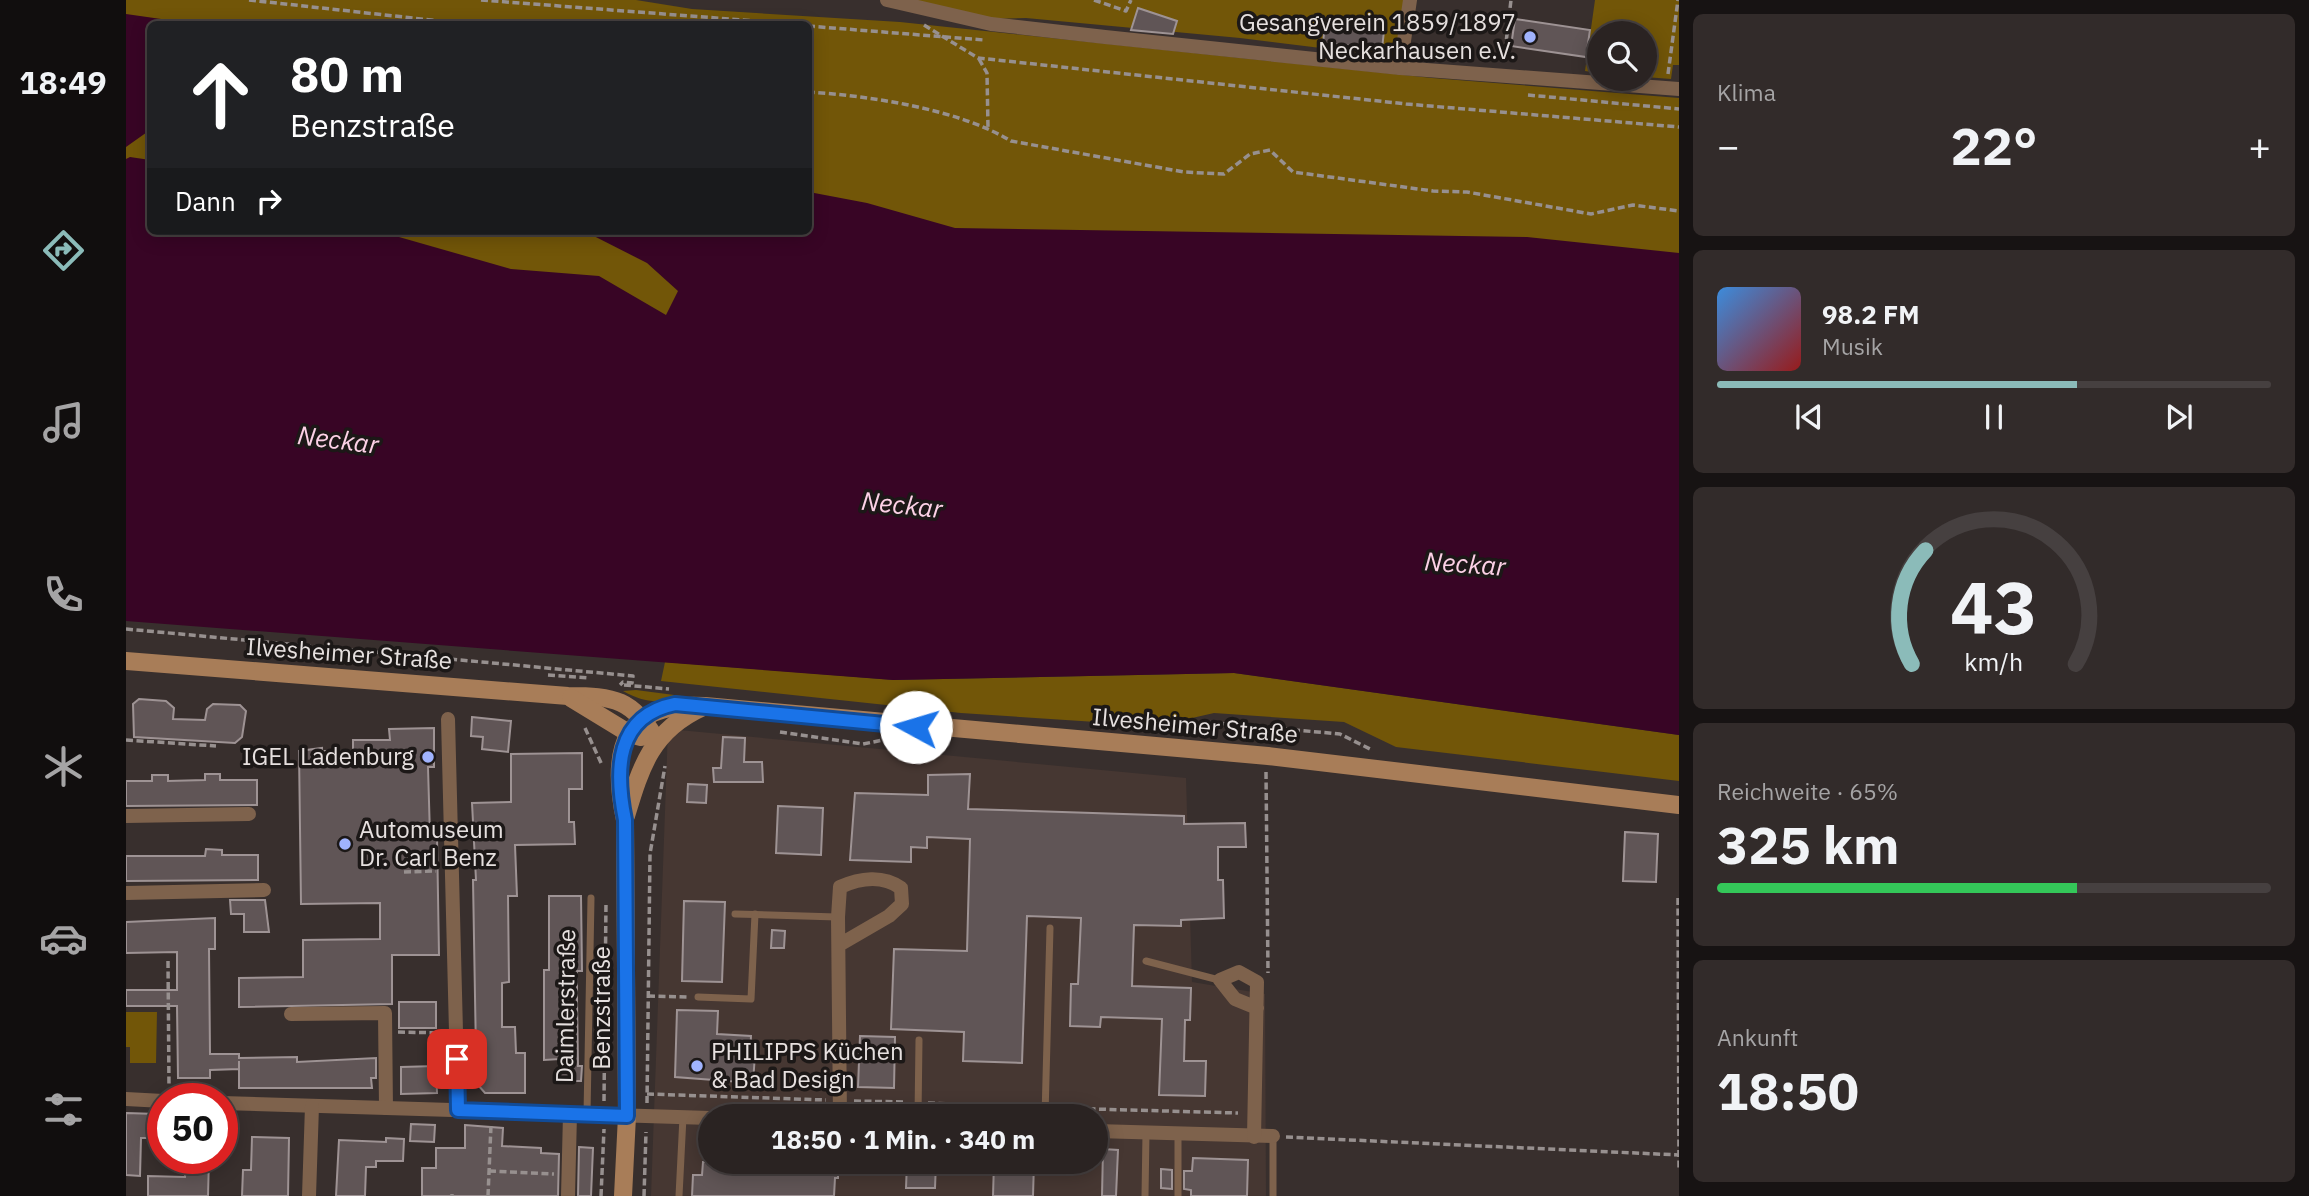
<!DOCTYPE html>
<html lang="de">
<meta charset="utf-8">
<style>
:root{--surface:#2a2322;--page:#322b2a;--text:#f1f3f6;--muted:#a5a4a5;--line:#464040;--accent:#8bbbb9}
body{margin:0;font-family:"IBM Plex Sans",sans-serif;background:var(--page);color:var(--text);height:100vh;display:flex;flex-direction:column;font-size:26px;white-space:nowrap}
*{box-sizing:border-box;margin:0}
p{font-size:23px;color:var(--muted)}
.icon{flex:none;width:38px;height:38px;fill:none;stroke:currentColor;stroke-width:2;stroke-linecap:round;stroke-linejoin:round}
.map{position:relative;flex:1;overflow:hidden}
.panel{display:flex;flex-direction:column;gap:14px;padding:14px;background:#171313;width:630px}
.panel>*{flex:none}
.hud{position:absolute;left:21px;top:21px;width:665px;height:214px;border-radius:10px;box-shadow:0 4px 18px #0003,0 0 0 2px var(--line);background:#202124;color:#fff;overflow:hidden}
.tools{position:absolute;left:1461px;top:21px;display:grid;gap:14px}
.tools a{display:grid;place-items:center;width:70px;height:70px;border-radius:50%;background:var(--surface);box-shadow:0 4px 18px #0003,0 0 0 2px var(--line);font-size:35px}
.speed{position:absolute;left:21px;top:1083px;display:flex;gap:14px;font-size:35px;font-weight:700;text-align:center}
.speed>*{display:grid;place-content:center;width:91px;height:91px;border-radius:50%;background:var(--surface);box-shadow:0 4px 18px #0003,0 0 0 2px var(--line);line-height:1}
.speed .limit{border:10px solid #d22;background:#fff;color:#111}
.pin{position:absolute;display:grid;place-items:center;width:60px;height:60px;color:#fff;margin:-30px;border-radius:14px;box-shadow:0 4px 10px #0006}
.me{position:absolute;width:77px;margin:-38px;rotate:276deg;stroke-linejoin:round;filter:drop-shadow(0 0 5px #0008)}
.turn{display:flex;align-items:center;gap:24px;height:147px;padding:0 28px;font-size:32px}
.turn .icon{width:91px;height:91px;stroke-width:2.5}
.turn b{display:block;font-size:49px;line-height:60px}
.then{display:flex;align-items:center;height:66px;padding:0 28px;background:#0003;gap:14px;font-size:26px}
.big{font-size:52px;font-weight:800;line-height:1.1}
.panel .widget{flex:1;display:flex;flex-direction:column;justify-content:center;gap:10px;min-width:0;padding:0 24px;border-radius:10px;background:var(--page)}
.panel .dial{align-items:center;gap:0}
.dial svg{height:182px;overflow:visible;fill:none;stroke:var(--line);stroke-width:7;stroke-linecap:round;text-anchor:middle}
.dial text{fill:var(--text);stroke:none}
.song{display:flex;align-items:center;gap:21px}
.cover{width:84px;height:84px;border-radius:10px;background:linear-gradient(135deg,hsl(210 70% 55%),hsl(0 70% 35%))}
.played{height:7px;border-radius:4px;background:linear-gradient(90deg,var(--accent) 65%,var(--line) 65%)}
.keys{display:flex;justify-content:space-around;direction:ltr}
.heat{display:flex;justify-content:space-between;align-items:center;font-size:38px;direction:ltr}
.charge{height:10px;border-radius:5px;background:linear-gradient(90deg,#34c759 65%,var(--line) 0)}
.trip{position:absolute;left:572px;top:1104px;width:410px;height:70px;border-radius:35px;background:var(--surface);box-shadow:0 4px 18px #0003,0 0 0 2px var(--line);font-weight:800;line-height:70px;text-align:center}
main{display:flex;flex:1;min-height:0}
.menu{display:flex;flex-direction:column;width:126px;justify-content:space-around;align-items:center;background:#110e0e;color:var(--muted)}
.menu .icon{width:49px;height:49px}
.menu .active{color:var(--accent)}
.menu b{font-size:32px;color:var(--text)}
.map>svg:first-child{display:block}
.built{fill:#463732;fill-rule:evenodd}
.green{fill:#725608;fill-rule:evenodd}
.water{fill:#380525}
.building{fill:#605556;stroke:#9e9394;stroke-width:2}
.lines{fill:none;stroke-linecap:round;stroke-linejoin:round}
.path{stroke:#97908f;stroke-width:3.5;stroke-dasharray:7 3.5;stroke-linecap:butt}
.lane{stroke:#7e624c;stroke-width:7}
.street{stroke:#7e624c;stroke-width:14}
.secondary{stroke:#a87d58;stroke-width:18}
.route-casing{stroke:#114b97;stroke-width:18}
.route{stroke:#1a73e8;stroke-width:12}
.poi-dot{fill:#a0b3fd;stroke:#1c1817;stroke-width:2.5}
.labels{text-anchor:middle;stroke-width:7;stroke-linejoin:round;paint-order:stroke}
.poi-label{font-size:24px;fill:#e6e0df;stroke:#1c1817;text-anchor:end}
.street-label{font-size:24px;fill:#e6e0df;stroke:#1c1817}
.water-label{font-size:26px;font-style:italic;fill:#fcd1e6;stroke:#1c1817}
</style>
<main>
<nav class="menu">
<b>18:49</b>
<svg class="icon active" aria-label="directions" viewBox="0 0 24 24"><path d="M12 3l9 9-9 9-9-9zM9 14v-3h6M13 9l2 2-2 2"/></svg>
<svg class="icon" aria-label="music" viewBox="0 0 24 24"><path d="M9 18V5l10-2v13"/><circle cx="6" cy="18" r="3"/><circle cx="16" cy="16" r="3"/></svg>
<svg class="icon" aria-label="phone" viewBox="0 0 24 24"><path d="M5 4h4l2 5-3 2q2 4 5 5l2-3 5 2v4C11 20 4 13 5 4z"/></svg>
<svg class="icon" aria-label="climate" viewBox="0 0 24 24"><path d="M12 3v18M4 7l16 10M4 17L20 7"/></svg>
<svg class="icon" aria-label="car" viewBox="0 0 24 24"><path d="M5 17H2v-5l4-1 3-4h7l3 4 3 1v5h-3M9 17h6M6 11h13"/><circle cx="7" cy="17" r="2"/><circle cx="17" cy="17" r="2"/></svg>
<svg class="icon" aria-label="filters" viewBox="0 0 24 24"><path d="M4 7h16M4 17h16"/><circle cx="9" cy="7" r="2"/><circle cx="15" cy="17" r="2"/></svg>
</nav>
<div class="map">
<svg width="1553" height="1196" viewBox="0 0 1553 1196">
<rect width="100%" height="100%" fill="#382f2d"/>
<path class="built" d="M542,729L1060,778L1066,982L1139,994L1140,1196H525ZM584,1116H970V1162H584Z"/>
<g class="green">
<path d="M0,0H510L566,9L774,22L1306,78L1553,98V495L0,499ZM24,24H682V231H24Z"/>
<path d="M779,0H1282L1276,58L1114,38L900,18L859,19Z"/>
<path d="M1469,0H1553V65H1547L1545,79L1519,77V33H1474L1473,73L1459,71Z"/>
<path d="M539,662L768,680L1108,673L1553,735V781L1270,747L1218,722L1088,713L1031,726L835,713L535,681Z"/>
<path d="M510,690L556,696C533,704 519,703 497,691Z"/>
<path d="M0,1012H31L30,1063H4V1047H0Z"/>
</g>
<g class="water">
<path d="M0,14L70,24H24V130L0,147Z"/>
<path d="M4,157L24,160V231H252L385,269L473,276L540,315L552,291L521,263L458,231H682L683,192L741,203L829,228L1401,237L1553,253V735L1108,673L767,680L0,621V159Z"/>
</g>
<g class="building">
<path d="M1012,8L1051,21L1047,34L1005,30Z"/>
<path d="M1389,19L1464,30L1460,57L1385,46Z"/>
<path d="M1199,24L1258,31L1256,49L1197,43Z"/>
<path d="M13,699L40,701L48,708L47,719L79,720L81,709L87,704L114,705L120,711L116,737L109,743L8,737L7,704Z"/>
<path d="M346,717L385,721L382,752L356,749L357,737L345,736Z"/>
<path d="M308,728V767H302L304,836H311L313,955H266V1004L113,1007V978L177,977V940L254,939V903L175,904L173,751L196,748V751H227V740H264L263,729Z"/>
<path d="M597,737L619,738L618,762H636L637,782H588L587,768H595Z"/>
<path d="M456,753V789H443V822H448L449,844L389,845L391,896H382L383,982L376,983V1027H389L390,1053H399V1093H359L352,1085L350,1054L347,880H350L346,803L385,802V754Z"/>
<path d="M79,774H94V780H131V805L0,806V781H26V775H42V781L79,780Z"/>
<path d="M844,774L842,809L1058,816V824L1119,823L1120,847H1092V880H1097L1098,918L1055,920V926L1008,925L1006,986L1065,988L1064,1020H1059L1058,1061H1080L1079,1096L1033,1095L1036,1019L975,1017L974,1027L944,1026L945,984H952L955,918L901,916L896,1063L837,1061L838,1032L765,1029L768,949L841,951L844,839L801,837V848L785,847V862L724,860L729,793L802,795V775Z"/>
<path d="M562,784L581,785L580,803L561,802Z"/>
<path d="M652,806L697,808L695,855L650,853Z"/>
<path d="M1499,832L1532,834L1530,882L1497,881Z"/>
<path d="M80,849L96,850V855H132V880L0,881V856H79Z"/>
<path d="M423,896H455L456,971H451V1001L452,1066H456L455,1081H434V1059L418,1060V970H423Z"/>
<path d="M104,900H139L143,932H118V914H105Z"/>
<path d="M558,901L599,902L596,982L556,981Z"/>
<path d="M89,918V949H83L84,1054H113V1058L171,1057V1062L250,1058V1078H245L246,1088H113V1061V1069L84,1070V1078H52L51,1006H0V990H51V952L0,953V922Z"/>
<path d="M646,930L659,931L658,948H645Z"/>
<rect x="273" y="1002" width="37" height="26"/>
<path d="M551,1010L592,1011L591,1034L625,1036L624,1054H629L627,1083L549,1077Z"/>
<path d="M734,1036L769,1037L768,1088L732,1087Z"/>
<path d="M310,1066L311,1093L275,1094V1067Z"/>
<path d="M0,1113L31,1114L30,1138H15L14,1176L0,1175Z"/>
<path d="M285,1124L309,1125L308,1142L284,1141Z"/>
<path d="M339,1125L377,1128L376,1146L415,1148V1153L433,1154L432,1196H296V1168H310V1148H339Z"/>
<path d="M126,1137L163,1138L162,1196H116L117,1170H125Z"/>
<path d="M260,1138L278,1139L277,1161H250V1167H240L239,1196H210L213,1140L260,1142Z"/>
<path d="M453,1147L467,1148L465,1196H452Z"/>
<path d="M977,1149L992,1150L990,1196H976Z"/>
<path d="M60,1158H83L82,1196H22V1176L59,1177Z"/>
<path d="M1067,1158L1122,1160L1121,1196H1065V1190L1058,1189V1171H1066Z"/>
<path d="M577,1162H712V1178H709L708,1196H566L567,1175H576Z"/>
<path d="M781,1162H810L809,1188H780Z"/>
<path d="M868,1162H908L907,1196H867Z"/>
<path d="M1035,1169L1046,1170V1189L1035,1188Z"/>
</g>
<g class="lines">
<g class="path">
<path d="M123,0L341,24"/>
<path d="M355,0L669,24"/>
<path d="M968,0L1000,11L1005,0"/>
<path d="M798,25L852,58L1280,104L1553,127"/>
<path d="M682,26L858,40"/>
<path d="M853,59L861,73L862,128"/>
<path d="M1378,60L1385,0"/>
<path d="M1542,74L1552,0"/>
<path d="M682,92C745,96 832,109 885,141L1058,172L1098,174L1124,154L1144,150L1167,172L1307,191L1341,192L1465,214L1507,205L1553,211"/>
<path d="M1402,95L1553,109"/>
<path d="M0,629L507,676L506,683L497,682L494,685"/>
<path d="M422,675L463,678"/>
<path d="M498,685L543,689"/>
<path d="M459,728L476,765"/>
<path d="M1042,729L1079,722L1214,734L1246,750"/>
<path d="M654,732L737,744L757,740"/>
<path d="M0,740L90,746"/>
<path d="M1140,772L1142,973"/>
<path d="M278,872L310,871"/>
<path d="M1552,898L1553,1170"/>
<path d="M42,961L43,1086"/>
<path d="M522,996L562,997"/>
<path d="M272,1032L317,1033"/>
<path d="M521,1094L700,1100"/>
<path d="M478,1101L480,902"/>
<path d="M728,1101L780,1102"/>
<path d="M521,1103L524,854L539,766"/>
<path d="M802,1103L909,1107"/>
<path d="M931,1108L1112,1113"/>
<path d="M1160,1137L1553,1155"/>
<path d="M363,1171L428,1174"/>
<path d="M326,1196V1194"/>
<path d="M362,1196L365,1125"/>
<path d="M475,1196L478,1129"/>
<path d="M518,1196L520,1132"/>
</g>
<g class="lane">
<path d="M609,914L711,917"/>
<path d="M1020,961L1093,980"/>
<path d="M572,997L625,999L629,914"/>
<path d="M461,1114L465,898"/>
<path d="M792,1116L793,1040"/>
<path d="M919,1116L924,928"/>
<path d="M1052,1134V1196"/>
<path d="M1147,1136V1196"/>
<path d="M553,1196L557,1117"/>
<path d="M1019,1196L1020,1133"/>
</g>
<g class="street">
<path d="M761,0L865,24L979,37L1274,68L1553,89"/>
<path d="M1274,68L1284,0"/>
<path d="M322,719L332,1110"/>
<path d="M0,816L123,814"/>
<path d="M0,893L138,890"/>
<path d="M713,945L763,916L776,904L775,888C757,875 734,878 714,887L712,917L714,1116"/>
<path d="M165,1014L259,1013L260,1108"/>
<path d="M0,1099L37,1101"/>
<path d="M96,1103L584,1118"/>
<path d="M970,1131L1147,1136"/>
<path d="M1128,1137L1131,982L1113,972L1094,980L1109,999L1131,1008"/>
<path d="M183,1196L186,1106"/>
<path d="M442,1196L444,1114"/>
</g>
<g class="secondary">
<path d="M0,661L442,696C488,696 507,699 531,741"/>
<path d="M445,698L504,734L515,737"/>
<path d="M500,816C515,766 526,730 577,707"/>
<path d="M497,1196L501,1116L499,820C484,749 497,701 579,706L1142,756L1553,805"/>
</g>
</g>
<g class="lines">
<defs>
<path id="route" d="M331,1059L332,1110L501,1116L499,820C489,771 489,716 549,704L790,727"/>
</defs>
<use href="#route" class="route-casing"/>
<use href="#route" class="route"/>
</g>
<g class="poi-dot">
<circle cx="1404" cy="37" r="7"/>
<circle cx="302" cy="757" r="7"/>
<circle cx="219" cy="844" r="7"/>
<circle cx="571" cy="1066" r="7"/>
</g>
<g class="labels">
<g class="poi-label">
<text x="1390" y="31">Gesangverein 1859/1897<tspan x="1390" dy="28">Neckarhausen e.V.</tspan></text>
<text x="288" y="765">IGEL Ladenburg</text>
<text x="233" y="838" text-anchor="start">Automuseum<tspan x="233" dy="28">Dr. Carl Benz</tspan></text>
<text x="585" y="1060" text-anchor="start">PHILIPPS Küchen<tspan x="585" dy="28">&amp; Bad Design</tspan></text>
</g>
<g class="street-label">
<text transform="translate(223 654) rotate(4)" y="8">Ilvesheimer Straße</text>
<text transform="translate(1069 726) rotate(5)" y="8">Ilvesheimer Straße</text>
<text transform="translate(440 1006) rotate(-89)" y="8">Daimlerstraße</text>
<text transform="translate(476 1008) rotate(-90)" y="8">Benzstraße</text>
</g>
<g class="water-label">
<text transform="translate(212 440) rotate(7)" y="9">Neckar</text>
<text transform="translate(776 505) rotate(6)" y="9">Neckar</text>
<text transform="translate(1339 564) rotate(4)" y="9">Neckar</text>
</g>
</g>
</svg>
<div class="tools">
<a><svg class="icon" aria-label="search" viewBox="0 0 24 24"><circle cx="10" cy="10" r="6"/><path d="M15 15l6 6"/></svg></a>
</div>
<div class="speed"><div class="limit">50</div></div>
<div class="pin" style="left:331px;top:1059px;background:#d93025"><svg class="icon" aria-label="arrive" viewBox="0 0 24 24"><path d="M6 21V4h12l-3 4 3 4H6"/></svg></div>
<svg class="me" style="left:790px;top:727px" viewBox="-20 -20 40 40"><circle r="19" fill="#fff"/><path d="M0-13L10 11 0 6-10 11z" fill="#1a73e8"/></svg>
<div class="trip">18:50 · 1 Min. · 340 m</div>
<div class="hud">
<div class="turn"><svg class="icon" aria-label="ahead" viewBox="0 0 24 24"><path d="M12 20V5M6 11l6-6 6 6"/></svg><div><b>80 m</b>Benzstraße</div></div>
<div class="then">Dann<svg class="icon" aria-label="right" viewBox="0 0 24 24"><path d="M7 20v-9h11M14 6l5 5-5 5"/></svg></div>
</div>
</div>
<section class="panel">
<div class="widget"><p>Klima</p>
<div class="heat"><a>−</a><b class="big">22°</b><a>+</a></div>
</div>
<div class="widget">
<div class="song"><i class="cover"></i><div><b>98.2 FM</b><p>Musik</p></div></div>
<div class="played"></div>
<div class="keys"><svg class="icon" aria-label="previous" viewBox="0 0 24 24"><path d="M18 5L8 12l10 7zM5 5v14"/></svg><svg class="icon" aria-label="pause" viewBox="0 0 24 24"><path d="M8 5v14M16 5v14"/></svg><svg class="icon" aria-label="next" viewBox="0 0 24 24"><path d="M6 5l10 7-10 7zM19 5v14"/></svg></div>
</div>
<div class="widget dial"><svg viewBox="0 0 100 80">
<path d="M14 69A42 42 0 1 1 86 69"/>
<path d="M14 69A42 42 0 0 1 20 19" stroke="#8bbbb9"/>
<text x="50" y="56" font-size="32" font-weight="700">43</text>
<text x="50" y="72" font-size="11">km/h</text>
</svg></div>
<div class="widget"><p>Reichweite · 65%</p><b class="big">325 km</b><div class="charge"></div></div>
<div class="widget"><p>Ankunft</p><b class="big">18:50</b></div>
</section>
</main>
